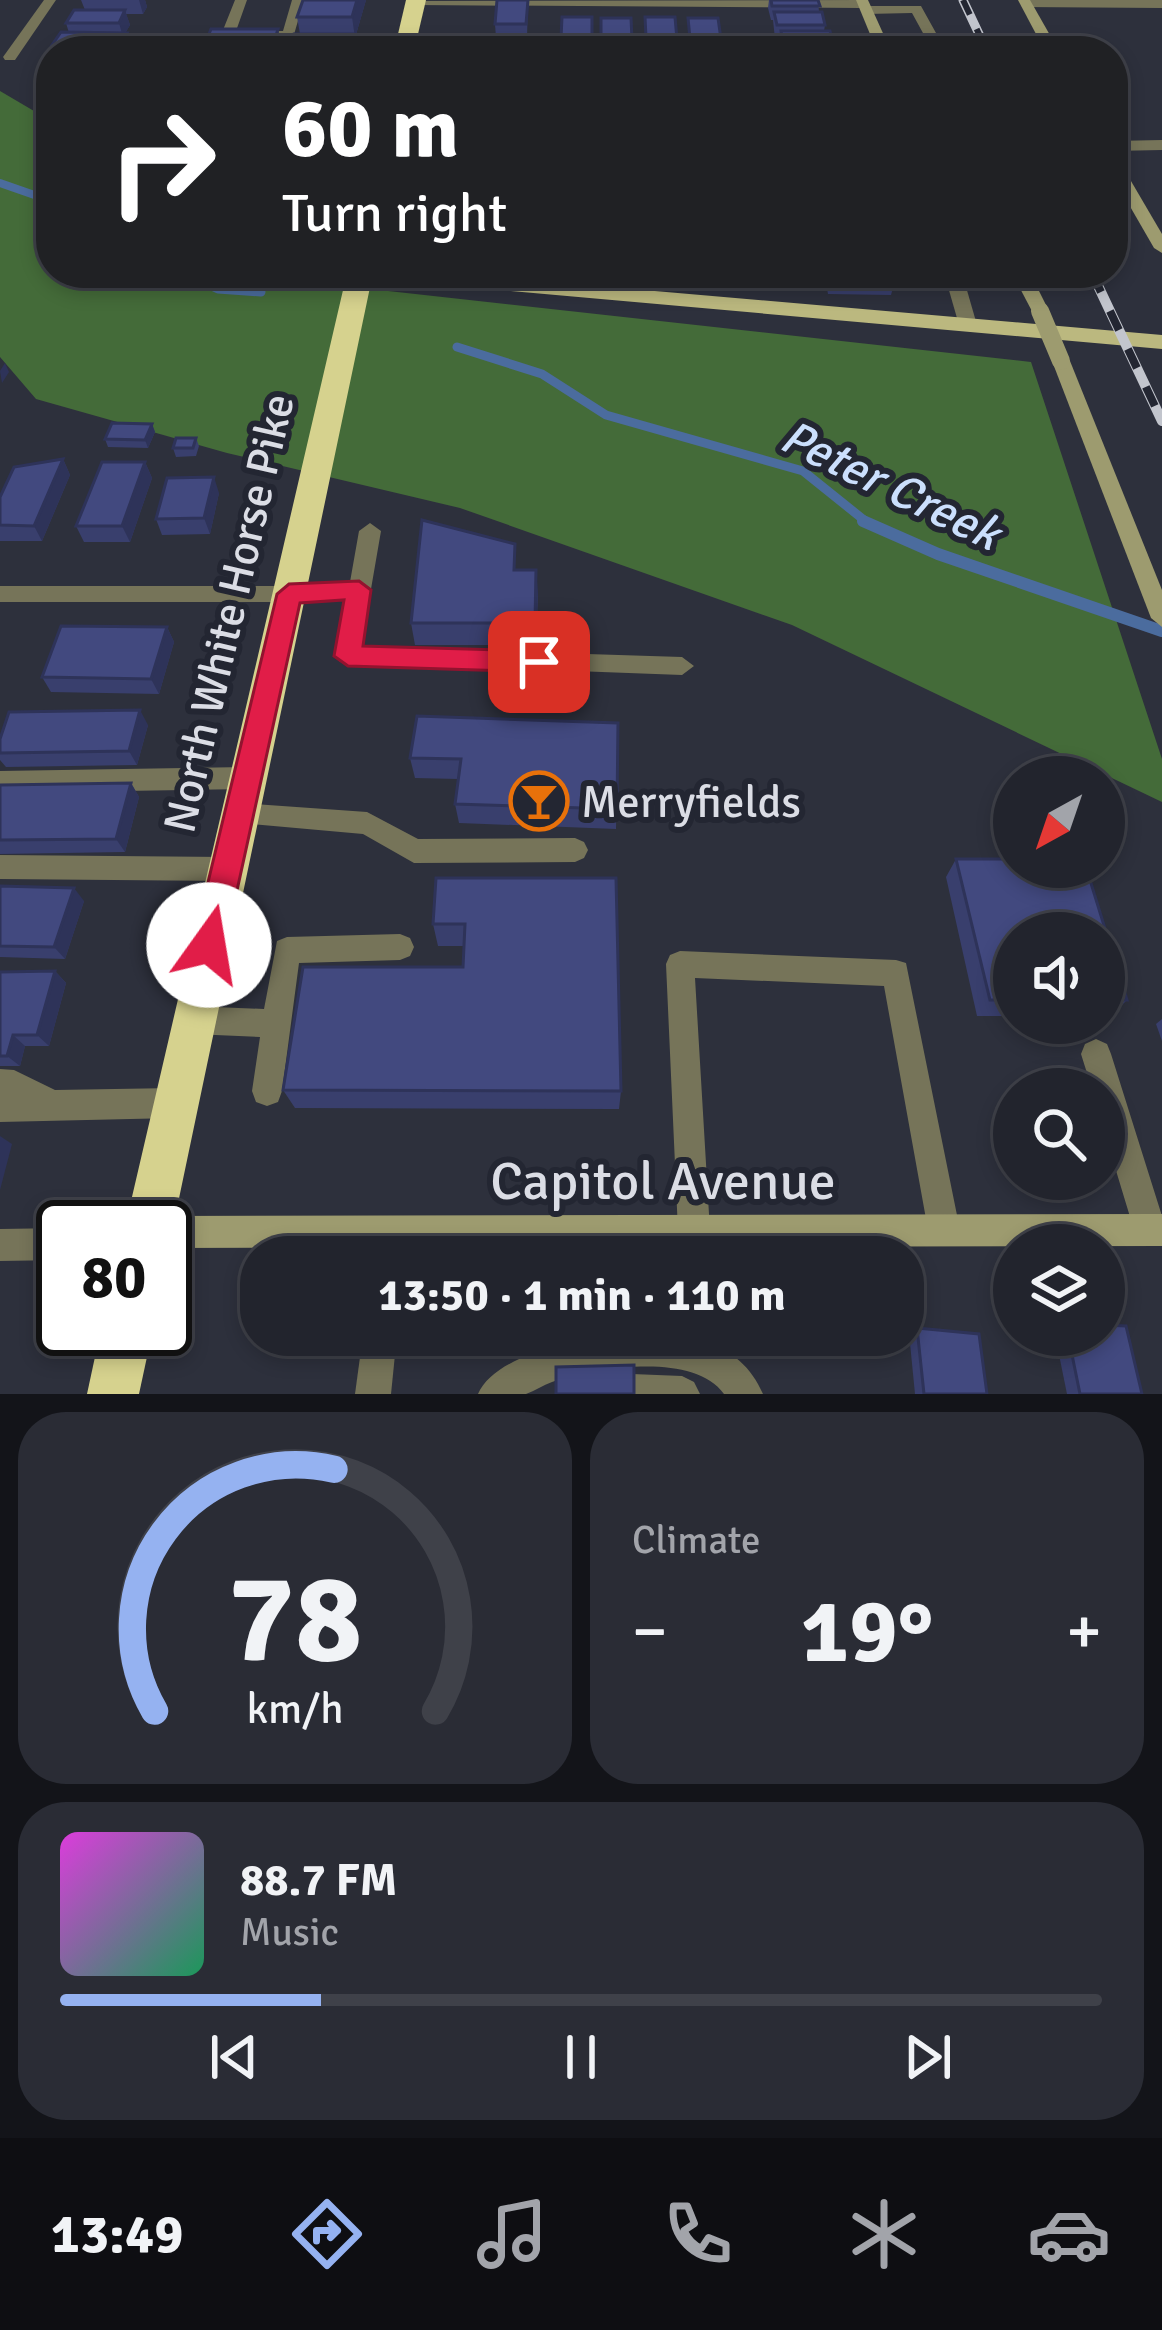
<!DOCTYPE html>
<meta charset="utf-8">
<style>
:root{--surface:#22242d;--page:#2a2c35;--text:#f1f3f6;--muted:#a2a4aa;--line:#3f4149;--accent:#95b2f1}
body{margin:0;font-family:Signika,sans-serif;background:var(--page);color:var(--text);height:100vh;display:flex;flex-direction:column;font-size:45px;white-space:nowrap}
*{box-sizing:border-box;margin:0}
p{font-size:39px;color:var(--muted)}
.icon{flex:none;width:66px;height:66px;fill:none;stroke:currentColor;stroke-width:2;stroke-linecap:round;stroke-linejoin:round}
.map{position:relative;height:1394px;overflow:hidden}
.sheet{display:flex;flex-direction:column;gap:18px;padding:18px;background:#131419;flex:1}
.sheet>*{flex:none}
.hud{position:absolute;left:36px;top:36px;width:1092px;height:252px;border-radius:48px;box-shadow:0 6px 18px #0003,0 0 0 3px var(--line);background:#202124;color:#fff;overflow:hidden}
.needle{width:78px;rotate:220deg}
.controls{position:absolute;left:993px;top:756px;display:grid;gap:24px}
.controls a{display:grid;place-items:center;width:132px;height:132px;border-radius:50%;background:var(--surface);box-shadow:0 6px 18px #0003,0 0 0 3px var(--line);font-size:60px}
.speed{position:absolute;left:36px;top:1200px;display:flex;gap:24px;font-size:60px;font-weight:700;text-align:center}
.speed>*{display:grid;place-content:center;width:156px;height:156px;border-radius:50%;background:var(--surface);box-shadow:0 6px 18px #0003,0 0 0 3px var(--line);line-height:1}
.speed .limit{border:6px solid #111;border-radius:18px;background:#fff;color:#111}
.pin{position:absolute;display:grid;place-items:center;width:102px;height:102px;color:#fff;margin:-51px;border-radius:24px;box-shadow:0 6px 18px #0006}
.me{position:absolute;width:132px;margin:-66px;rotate:13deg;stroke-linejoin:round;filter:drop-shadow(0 0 9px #0008)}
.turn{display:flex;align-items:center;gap:42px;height:252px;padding:0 48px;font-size:54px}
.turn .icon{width:156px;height:156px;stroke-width:2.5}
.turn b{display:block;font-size:84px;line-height:102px}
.big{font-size:90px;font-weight:700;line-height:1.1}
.sheet .widget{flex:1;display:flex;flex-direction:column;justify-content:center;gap:18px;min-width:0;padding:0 42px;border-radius:48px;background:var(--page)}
.sheet .dial{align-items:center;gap:0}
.dial svg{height:312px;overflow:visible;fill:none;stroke:var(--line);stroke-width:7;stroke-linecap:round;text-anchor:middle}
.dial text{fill:var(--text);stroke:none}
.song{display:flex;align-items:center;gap:36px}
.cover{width:144px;height:144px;border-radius:18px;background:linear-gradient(135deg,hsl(300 70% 55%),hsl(150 70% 35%))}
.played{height:12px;border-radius:6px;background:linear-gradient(90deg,var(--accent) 25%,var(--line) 25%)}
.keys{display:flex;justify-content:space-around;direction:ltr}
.heat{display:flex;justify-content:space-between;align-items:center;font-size:66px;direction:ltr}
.sheet .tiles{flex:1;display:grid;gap:18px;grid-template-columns:1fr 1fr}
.widget:last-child{grid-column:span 2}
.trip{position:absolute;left:240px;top:1236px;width:684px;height:120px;border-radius:48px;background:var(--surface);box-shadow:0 6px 18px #0003,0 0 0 3px var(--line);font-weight:700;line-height:120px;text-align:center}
.dock{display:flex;height:192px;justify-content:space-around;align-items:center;background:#0e0e12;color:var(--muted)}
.dock .icon{width:84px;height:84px}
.dock .current{color:var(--accent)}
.dock b{font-size:54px;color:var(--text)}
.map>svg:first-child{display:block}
.forest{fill:#446b39}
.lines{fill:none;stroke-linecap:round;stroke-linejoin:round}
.stream-far2{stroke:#4b6c9e;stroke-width:8}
.stream-far1{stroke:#4b6c9e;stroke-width:9}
.stream{stroke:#4b6c9e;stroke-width:12}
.lane{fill:#767459;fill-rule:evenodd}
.street{fill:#767459;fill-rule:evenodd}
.secondary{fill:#9d9b6f;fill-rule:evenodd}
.primary{fill:#bbb87f;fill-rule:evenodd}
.highway{fill:#d6d28e;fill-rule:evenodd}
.rail-far1-casing{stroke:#c2c5cd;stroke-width:9}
.rail-casing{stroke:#c2c5cd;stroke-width:10}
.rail-far1{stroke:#232632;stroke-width:6;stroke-dasharray:16;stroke-linecap:butt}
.rail{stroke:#232632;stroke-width:8;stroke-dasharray:21;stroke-linecap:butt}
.secondary-bridge{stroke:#9d9b6f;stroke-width:18}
.wall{fill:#393f6d}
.shaded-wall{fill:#2e3359}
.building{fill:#42497f;stroke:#2e3359;stroke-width:3}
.route{fill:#e11d48;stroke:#92132f;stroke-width:3}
.labels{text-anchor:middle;stroke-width:12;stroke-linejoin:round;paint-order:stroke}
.street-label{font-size:45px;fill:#dbdde5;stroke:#232632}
.poi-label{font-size:45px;fill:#dbdde5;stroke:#232632;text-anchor:start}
.water-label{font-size:48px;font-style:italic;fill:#cbdffd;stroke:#232632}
.near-street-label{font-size:54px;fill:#dbdde5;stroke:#232632}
</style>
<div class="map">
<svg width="1162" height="1394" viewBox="0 0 1162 1394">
<rect width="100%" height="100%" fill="#2d303c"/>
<path class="forest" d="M0,91L51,121V273H308L307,282L1031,362L1162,759V802L792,625L460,508L227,453L36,399L0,357Z"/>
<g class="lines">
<path class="stream-far2" d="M0,183L43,198L51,215"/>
<g class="stream-far1">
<path d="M184,273L218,289L261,292"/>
<path d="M457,347L542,374L606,415L803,471L869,524"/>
</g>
<path class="stream" d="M863,521L938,554L1162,631"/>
<g class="lane">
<path d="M235,0H247L236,31H283L292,0H304L293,38L228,39L221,35Z"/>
<path d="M863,0L868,6H921L946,51H877L883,46L929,44L912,13L866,14L861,8L416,5L410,1Z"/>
<path d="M1162,140V150L1113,151V141Z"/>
<path d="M613,273H631L630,300L615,296Z"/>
<path d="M944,273H962L977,325L974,329L968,330L959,325Z"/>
<path d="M370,523L381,531L361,647L682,657L694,666L682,675L340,662L336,656L347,599L289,602L278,594L289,586L350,582L359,531Z"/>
<path d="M246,767L255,770L259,778L255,786L246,789L0,793V771Z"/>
<path d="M238,803L367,812L418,839L575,838L584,842L588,850L584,858L575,862L414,863L363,834L229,822L225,814L229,806Z"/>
<path d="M0,855L226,857L235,861L239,869L235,877L226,881L0,879Z"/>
<path d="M400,934L410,938L414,947L410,956L400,960L299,963L282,1091L278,1102L267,1106L256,1102L252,1091L260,1037L192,1034L182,1030L177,1020L182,1010L192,1006L264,1009L277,941L287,937Z"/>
<path d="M680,951L896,960L906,963L960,1230L956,1242L944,1246L932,1242L928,1230L884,986L695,978L710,1231L706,1243L694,1247L682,1243L678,1231L666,964L670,955Z"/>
<path d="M1096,1039L1107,1044L1111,1054L1162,1216V1240L1150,1246L1138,1242L1134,1230L1104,1131V1089H1092L1081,1054L1085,1044Z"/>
<path d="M0,1069L14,1070L55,1090L174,1088L185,1092L189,1103L185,1114L174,1118L0,1122Z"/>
<path d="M393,1216L405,1220L409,1232L407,1257H373L381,1220Z"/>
<path d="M63,1228V1260L0,1261V1229Z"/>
<path d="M363,1335H397L391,1394H355Z"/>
<path d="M610,1335C669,1335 736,1330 763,1394H724C693,1351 596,1368 552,1382C543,1385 535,1391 526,1394C513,1394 493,1394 478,1394C494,1356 573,1340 610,1335Z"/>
<path d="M632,1374L682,1376L694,1382L700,1394H615L620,1380Z"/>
</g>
<g class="street">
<path d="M44,0H56L15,60H5L3,57Z"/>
<path d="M1027,0H1162V8L1022,7L1021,4Z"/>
<path d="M51,70V78L41,74L43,71Z"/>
<path d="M0,586H289L300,594L289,602H0Z"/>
</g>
<g class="secondary">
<path d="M856,0H868L891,51H877Z"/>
<path d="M1018,0H1030L1059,51H1045Z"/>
<path d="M1113,159L1121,164L1162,234V253L1154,248L1113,177Z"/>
<path d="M1012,273H1030L1049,311L1046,315H1034Z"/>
<path d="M1061,355L1070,361L1162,590V627L1151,618L1052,361Z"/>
<path d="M1162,1214V1246L165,1248V1227H151L153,1220L165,1216Z"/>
</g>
<path class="primary" d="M364,273H449L1162,335V349L375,279Z"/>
<g class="highway">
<path d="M406,0H426L414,51H394Z"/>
<path d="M347,273H373L173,1227L165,1245V1227H125Z"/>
<path d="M101,1329H153L139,1394H87Z"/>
</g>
<defs>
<path id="rail-far1" d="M963,0L987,51"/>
<path id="rail" d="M1092,273L1162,421"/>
</defs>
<use href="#rail-far1" class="rail-far1-casing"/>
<use href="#rail" class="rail-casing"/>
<use href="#rail-far1" class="rail-far1"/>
<use href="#rail" class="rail"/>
<path class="secondary-bridge" d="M1040,311L1061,361"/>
</g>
<g class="wall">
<path d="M81,0H145L147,7L143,14H126L130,25L125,33L131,48L129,51H54L52,45L69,33L66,23L85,10Z"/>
<path d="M303,0H366L355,38L356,49L300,34L297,17Z"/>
<path d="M528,0L527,38H496L495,24Z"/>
<path d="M769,0H818L819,12L825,25L824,31L833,45L832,51H780V39H775L773,20H771L768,8Z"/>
<path d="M592,17V51H561V38Z"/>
<path d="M645,17L677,39L676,51H645Z"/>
<path d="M601,18H631V51H600Z"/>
<path d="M688,18L721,39L720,51H688Z"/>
<path d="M281,44L279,51H203V49Z"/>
<path d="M657,273H746L745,277L657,276Z"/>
<path d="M824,273H893L895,280L891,295L828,294Z"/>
<path d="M152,424L155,432L148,448L108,447L105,439Z"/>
<path d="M196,438L199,446L196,456L176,457L173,448Z"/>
<path d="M63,459L70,475L42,541H0V497Z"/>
<path d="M145,462L152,478L130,542H84L76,526Z"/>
<path d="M219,493L210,534L162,535L156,519Z"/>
<path d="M538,592L536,645H415L411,623Z"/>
<path d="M167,627L174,642L159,694L51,692L42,677Z"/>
<path d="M618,723L616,829L459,823L455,804L458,779L415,778L410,758Z"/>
<path d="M148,725L137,765L6,767L0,760V739Z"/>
<path d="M131,783L139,797L125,852L0,854V785Z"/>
<path d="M956,859H1014V867H1086L1127,1000L1111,1016H1104V933H1014V1016H977L946,877Z"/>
<path d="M436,878L621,1091L619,1109L295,1108L283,1090L463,967L464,946H438L433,924Z"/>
<path d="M0,886L84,901L65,959L0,957Z"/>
<path d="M55,971L66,983L49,1046H25L20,1066H0V972Z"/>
<path d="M1162,1019V1041L1156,1024Z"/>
<path d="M917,1328L987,1394H915L909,1333Z"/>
<path d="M1055,1335H1104L1142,1394H1067Z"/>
</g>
<g class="shaded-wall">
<path d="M139,0H145L147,7L143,14Z"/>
<path d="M357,0H366L355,38L352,17Z"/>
<path d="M125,10L130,25L123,37L119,23Z"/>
<path d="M278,29L281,44L279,51H272Z"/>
<path d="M127,33L131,48L129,51H120L119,46Z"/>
<path d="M5,363L9,372L2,383L0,371Z"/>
<path d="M152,424L155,432L148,448L145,440Z"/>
<path d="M63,459L70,475L42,541L34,526Z"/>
<path d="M145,462L152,478L130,542L122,526Z"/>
<path d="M214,477L219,493L210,534L204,518Z"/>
<path d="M536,570L538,592L536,645L535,623Z"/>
<path d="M167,627L174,642L159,694L151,679Z"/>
<path d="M140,710L148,725L137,765L129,751Z"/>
<path d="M131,783L139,797L125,852L116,839Z"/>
<path d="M74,888L84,901L65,959L54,947Z"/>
<path d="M55,971L66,983L49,1046L37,1035Z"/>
<path d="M13,1035L25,1046L20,1066L7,1056Z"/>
<path d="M0,1136L12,1144L0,1190Z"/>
</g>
<g class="building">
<path d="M303,0H357L352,17H297Z"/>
<path d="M497,0H528L526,24H495Z"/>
<path d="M771,0H818L820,6H772Z"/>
<path d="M74,10H125L119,23H66Z"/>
<path d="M774,12H822L825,25H777Z"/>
<path d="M562,17H592V39L561,38Z"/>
<path d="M645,17H675L677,39L646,38Z"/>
<path d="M601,18H631L632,39H601Z"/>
<path d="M688,18H718L721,39H690Z"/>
<path d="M211,29H278L272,49H203Z"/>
<path d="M781,31H830L833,45H783Z"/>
<path d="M61,32L127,33L119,46L52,45Z"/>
<path d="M294,34H354L350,50L289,51Z"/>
<path d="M830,273H893L895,280L831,279Z"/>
<path d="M112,423L152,424L145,440L105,439Z"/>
<path d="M176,438H196L193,448H173Z"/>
<path d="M63,459L34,526L0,525V497L14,467Z"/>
<path d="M102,462H145L122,526H76Z"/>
<path d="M214,477L204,518L156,519L167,478Z"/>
<path d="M422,520L515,544L514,570H536L535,623H411Z"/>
<path d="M61,626L167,627L151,679L42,677Z"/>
<path d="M140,710L129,751L0,753V739L9,712Z"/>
<path d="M417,716L618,723L617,809L455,804L461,759L410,758Z"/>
<path d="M131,783L116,839L0,840V785Z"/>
<path d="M956,859H1014V867H1086L1127,1000H1104V933H1014V1000H990Z"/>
<path d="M436,878H616L621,1091L283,1090L303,967H463L465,924H433Z"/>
<path d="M0,886L74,888L54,947L0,946Z"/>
<path d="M55,971L37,1035H13L7,1056H0V972Z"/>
<path d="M1104,1325L1126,1326L1142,1394H1080L1068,1335H1104Z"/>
<path d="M917,1328L979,1334L987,1394H924Z"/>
<path d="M634,1365V1394H556V1367Z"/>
</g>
<path class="route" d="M359,581L371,590L363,646L539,651L552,662L539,672L348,666L334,656L344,600L300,603L225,945L220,955L209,960L198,955L193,945L277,594L289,584Z"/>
<defs>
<symbol id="bar-ring" viewBox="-11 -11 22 22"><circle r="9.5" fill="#232632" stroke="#e8710a" stroke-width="1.5"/><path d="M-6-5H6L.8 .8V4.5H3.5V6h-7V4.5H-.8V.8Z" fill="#e8710a"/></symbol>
</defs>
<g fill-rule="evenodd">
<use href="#bar-ring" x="506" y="768" width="66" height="66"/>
</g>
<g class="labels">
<g class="street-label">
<text transform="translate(228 613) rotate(-77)" y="16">North White Horse Pike</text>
</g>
<g class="poi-label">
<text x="581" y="817">Merryfields</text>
</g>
<g class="water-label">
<text transform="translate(891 484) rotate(26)" y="17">Peter Creek</text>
</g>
<g class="near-street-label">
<text x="663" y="1199">Capitol Avenue</text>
</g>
</g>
</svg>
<div class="controls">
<a><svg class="needle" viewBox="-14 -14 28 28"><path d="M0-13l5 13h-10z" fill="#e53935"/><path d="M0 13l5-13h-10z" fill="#a2a4aa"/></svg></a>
<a><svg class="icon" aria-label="sound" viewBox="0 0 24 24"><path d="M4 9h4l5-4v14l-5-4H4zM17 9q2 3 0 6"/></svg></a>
<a><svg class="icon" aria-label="search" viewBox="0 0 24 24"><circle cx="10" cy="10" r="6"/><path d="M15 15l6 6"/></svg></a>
<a><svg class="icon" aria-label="layers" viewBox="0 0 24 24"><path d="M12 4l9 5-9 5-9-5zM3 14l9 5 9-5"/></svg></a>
</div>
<div class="speed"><div class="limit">80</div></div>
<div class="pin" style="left:539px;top:662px;background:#d93025"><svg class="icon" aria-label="arrive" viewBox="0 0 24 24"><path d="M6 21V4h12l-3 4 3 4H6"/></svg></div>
<svg class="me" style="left:209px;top:945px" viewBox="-20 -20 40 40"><circle r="19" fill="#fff"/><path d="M0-13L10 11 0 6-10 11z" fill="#e11d48"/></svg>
<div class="trip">13:50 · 1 min · 110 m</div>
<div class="hud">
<div class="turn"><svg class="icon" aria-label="right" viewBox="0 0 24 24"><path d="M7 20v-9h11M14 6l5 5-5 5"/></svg><div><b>60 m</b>Turn right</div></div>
</div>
</div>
<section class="sheet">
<div class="tiles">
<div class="widget dial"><svg viewBox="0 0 100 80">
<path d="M14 69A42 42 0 1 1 86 69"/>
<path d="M14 69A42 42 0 0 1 60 7" stroke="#95b2f1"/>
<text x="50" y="56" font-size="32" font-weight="700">78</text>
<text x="50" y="72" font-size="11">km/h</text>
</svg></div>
<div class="widget"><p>Climate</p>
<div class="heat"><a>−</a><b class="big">19°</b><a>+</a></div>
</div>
<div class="widget">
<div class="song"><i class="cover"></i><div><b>88.7 FM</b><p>Music</p></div></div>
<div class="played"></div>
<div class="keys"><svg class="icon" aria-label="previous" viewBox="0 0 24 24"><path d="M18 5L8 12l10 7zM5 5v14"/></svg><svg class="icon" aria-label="pause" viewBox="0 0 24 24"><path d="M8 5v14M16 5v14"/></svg><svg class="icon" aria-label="next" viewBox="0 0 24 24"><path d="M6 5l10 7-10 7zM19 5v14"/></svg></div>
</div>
</div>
</section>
<nav class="dock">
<b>13:49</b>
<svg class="icon current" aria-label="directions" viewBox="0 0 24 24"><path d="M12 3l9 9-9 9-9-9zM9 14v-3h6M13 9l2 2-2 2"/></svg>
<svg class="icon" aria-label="music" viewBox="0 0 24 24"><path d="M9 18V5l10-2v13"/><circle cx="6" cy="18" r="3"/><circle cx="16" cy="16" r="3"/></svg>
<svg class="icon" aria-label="phone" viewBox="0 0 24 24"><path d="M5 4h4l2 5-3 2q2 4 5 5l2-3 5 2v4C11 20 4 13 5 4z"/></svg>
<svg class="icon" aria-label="climate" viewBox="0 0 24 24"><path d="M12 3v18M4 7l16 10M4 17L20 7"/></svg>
<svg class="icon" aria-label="car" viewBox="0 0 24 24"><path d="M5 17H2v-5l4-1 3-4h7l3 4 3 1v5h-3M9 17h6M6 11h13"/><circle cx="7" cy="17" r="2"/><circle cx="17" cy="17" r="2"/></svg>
</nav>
